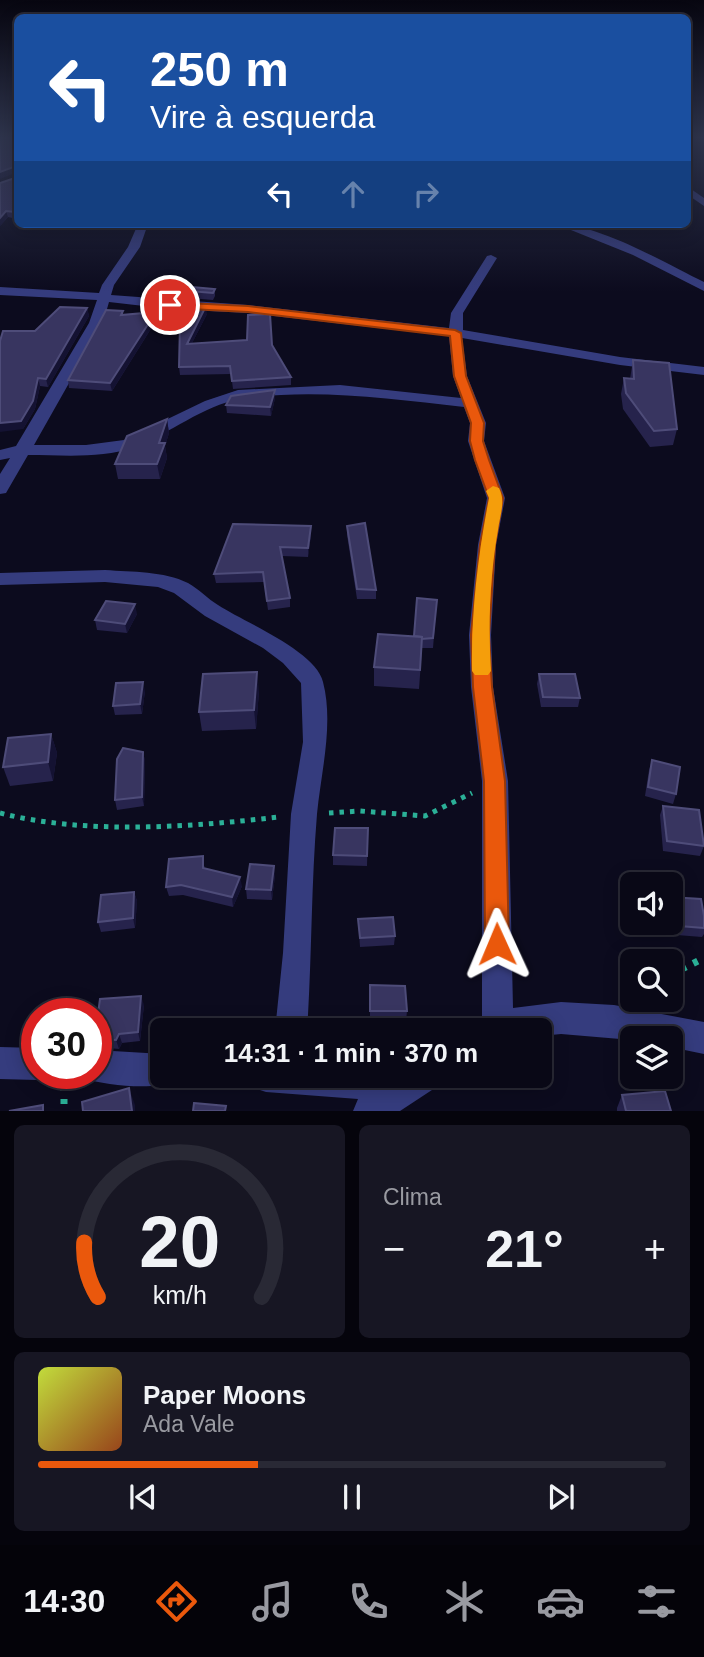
<!DOCTYPE html>
<html lang="pt">
<meta charset="utf-8">
<style>
:root{--surface:#090816;--page:#171623;--text:#f1f3f6;--muted:#999aa1;--line:#292935;--accent:#ea580c}
body{margin:0;font-family:Arial,sans-serif;background:var(--page);color:var(--text);height:100vh;display:flex;flex-direction:column;font-size:26px;white-space:nowrap}
*{box-sizing:border-box;margin:0}
p{font-size:23px;color:var(--muted)}
.icon{flex:none;width:38px;height:38px;fill:none;stroke:currentColor;stroke-width:2;stroke-linecap:round;stroke-linejoin:round}
.map{position:relative;height:1111px;overflow:hidden}
.side{display:flex;flex-direction:column;gap:14px;padding:14px;background:#05040c;flex:1}
.side>*{flex:none}
.top-card{position:absolute;left:14px;top:14px;width:677px;height:214px;border-radius:10px;box-shadow:0 4px 18px #0003,0 0 0 2px var(--line);background:#1a4fa0;color:#fff;overflow:hidden}
.controls{position:absolute;left:620px;top:872px;display:grid;gap:14px}
.controls a{display:grid;place-items:center;width:63px;height:63px;border-radius:10px;background:var(--surface);box-shadow:0 4px 18px #0003,0 0 0 2px var(--line);font-size:35px}
.speed{position:absolute;left:21px;top:998px;display:flex;gap:14px;font-size:35px;font-weight:700;text-align:center}
.speed>*{display:grid;place-content:center;width:91px;height:91px;border-radius:50%;background:var(--surface);box-shadow:0 4px 18px #0003,0 0 0 2px var(--line);line-height:1}
.speed .limit{border:10px solid #d22;background:#fff;color:#111}
.pin{position:absolute;display:grid;place-items:center;width:60px;height:60px;color:#fff;margin:-30px;border:4px solid #fff;border-radius:50%;box-shadow:0 2px 7px #0007}
.me{position:absolute;width:77px;margin:-38px;rotate:359deg;stroke-linejoin:round;filter:drop-shadow(0 0 5px #0008)}
.turn{display:flex;align-items:center;gap:24px;height:147px;padding:0 21px;font-size:32px}
.turn .icon{width:91px;height:91px;stroke-width:2.5}
.turn b{display:block;font-size:49px;line-height:60px}
.lanes{display:flex;align-items:center;height:66px;padding:0 21px;background:#0003;justify-content:center;gap:35px;direction:ltr}
.lanes .off{opacity:.35}
.big{font-size:52px;font-weight:800;line-height:1.1}
.side .widget{flex:1;display:flex;flex-direction:column;justify-content:center;gap:10px;min-width:0;padding:0 24px;border-radius:10px;background:var(--page)}
.side .dial{align-items:center;gap:0}
.dial svg{height:182px;overflow:visible;fill:none;stroke:var(--line);stroke-width:7;stroke-linecap:round;text-anchor:middle}
.dial text{fill:var(--text);stroke:none}
.song{display:flex;align-items:center;gap:21px}
.cover{width:84px;height:84px;border-radius:10px;background:linear-gradient(135deg,hsl(70 70% 55%),hsl(20 70% 35%))}
.played{height:7px;border-radius:4px;background:linear-gradient(90deg,var(--accent) 35%,var(--line) 35%)}
.keys{display:flex;justify-content:space-around;direction:ltr}
.heat{display:flex;justify-content:space-between;align-items:center;font-size:38px;direction:ltr}
.side .tiles{flex:1;display:grid;gap:14px;grid-template-columns:1fr 1fr}
.widget:last-child{grid-column:span 2}
.trip{position:absolute;left:150px;top:1018px;width:402px;height:70px;border-radius:10px;background:var(--surface);box-shadow:0 4px 18px #0003,0 0 0 2px var(--line);font-weight:800;line-height:70px;text-align:center}
.dock{display:flex;height:112px;justify-content:space-around;align-items:center;background:#040309;color:var(--muted)}
.dock .icon{width:49px;height:49px}
.dock .current{color:var(--accent)}
.dock b{font-size:32px;color:var(--text)}
.map>svg:first-child{display:block}
.lines{fill:none;stroke-linecap:round;stroke-linejoin:round}
.path-far1{stroke:#2bb097;stroke-width:5;stroke-dasharray:4.5 6;stroke-linecap:butt}
.path{stroke:#2bb097;stroke-width:7;stroke-dasharray:5 8;stroke-linecap:butt}
.minor{fill:#353c7e;fill-rule:evenodd}
.wall{fill:#26234c}
.shaded-wall{fill:#141232}
.building{fill:#383560;stroke:#4e4c79;stroke-width:2}
.route{fill:#ea580c;stroke:#983908;stroke-width:2}
.slow{fill:#f59e0b}
</style>
<div class="map">
<svg width="704" height="1111" viewBox="0 0 704 1111">
<rect width="100%" height="100%" fill="#0c0b1e"/>
<g class="lines">
<g class="path-far1">
<path d="M0,813C85,835 192,827 279,817"/>
<path d="M329,813L360,811L425,816L472,793"/>
</g>
<g class="path">
<path d="M670,975L704,958"/>
<path d="M64,1073V1111"/>
</g>
<g class="minor">
<path d="M688,187L704,198V206L688,195Z"/>
<path d="M138,224H148L140,247L114,285L111,295L248,305L449,328L451,313L487,256L491,255L497,258L463,313V330L620,357L704,367V375L620,365L462,338L467,376L486,423L484,441L505,498L496,545L491,635L493,687L508,781L513,1008L561,1002L614,1005L704,1022V1054L670,1047V1038H632V1040L561,1034L541,1036V1031H474L482,1017V781L471,687L469,635L478,545L487,498L468,441L470,423L464,407C390,399 315,388 241,399C203,405 170,434 134,447C102,459 62,455 28,455L6,493L0,494V474L10,458L0,460V450L16,446L89,323L97,300L0,295V287L99,293L102,285L128,247ZM109,302L170,309L248,313L449,336L453,376L461,398L340,385L238,390L205,401L124,440L86,445H34L103,323Z"/>
<path d="M556,224C599,224 665,263 704,282V291L633,255Z"/>
<path d="M105,570C132,572 164,571 188,583C199,589 208,599 218,605C244,622 316,651 323,682C334,724 321,772 317,814C311,886 312,959 307,1031H275L283,953L291,814L303,742L301,683L283,663L263,648L205,616L174,593L158,587L105,582L0,585V573Z"/>
<path d="M0,1047L37,1048V1073H50L48,1075L37,1080L0,1079Z"/>
<path d="M96,1050L163,1054V1076H177L175,1082C154,1090 105,1086 84,1078L83,1073H96Z"/>
<path d="M250,1076H439L435,1088L400,1111H353L358,1099L266,1092L254,1088Z"/>
</g>
</g>
<g class="wall">
<path d="M18,177L17,219L8,217L0,226Z"/>
<path d="M88,224H131L129,228H89Z"/>
<path d="M215,289V296L213,300L189,298L188,291Z"/>
<path d="M87,308L89,316L48,387L40,386L35,409L23,429L35,331Z"/>
<path d="M123,311V315L156,312L157,319L112,391L69,388L68,380Z"/>
<path d="M207,314L192,343L272,345L291,377V385L233,389L231,374L180,375L179,367L180,332L161,331L160,323Z"/>
<path d="M633,360L677,429L673,445L650,447L623,409L621,394L624,378L630,379Z"/>
<path d="M275,390V398L271,416L227,413L226,405Z"/>
<path d="M167,419L169,433L165,446L167,458L160,479H118L115,464Z"/>
<path d="M311,526V535L308,557L282,556L290,598V607L268,610L264,582L216,583L214,574Z"/>
<path d="M347,526L376,590V599H357L347,535Z"/>
<path d="M437,600L433,648H422L419,689L374,686V667L414,636Z"/>
<path d="M137,614L127,633L97,630L95,620Z"/>
<path d="M539,674L580,698L578,707H541L537,684Z"/>
<path d="M145,691L142,714L115,715L113,706Z"/>
<path d="M259,691L256,729L202,731L199,712Z"/>
<path d="M51,734L57,753L53,781L10,786L3,767Z"/>
<path d="M143,752L145,761L144,806L117,810L115,800Z"/>
<path d="M652,760L676,794L673,804L645,796L649,770Z"/>
<path d="M663,806L704,846L700,856L663,851L660,815Z"/>
<path d="M368,828L367,866L333,865V855Z"/>
<path d="M205,866L204,868L242,886L233,907L183,895L169,896L166,887Z"/>
<path d="M275,875L272,900L247,899L246,889Z"/>
<path d="M134,892L137,901L135,928L101,932L98,922Z"/>
<path d="M704,916V934L702,937L664,934L662,922H670Z"/>
<path d="M358,919L395,936L394,945L360,947Z"/>
<path d="M370,985L407,1011L406,1021L370,1020Z"/>
<path d="M144,1005L140,1041L122,1043L119,1049L98,1047L96,1042V1028Z"/>
<path d="M622,1095L671,1111H617V1108Z"/>
</g>
<g class="shaded-wall">
<path d="M16,166L17,172L0,179V172Z"/>
<path d="M6,211L8,217L0,226V218Z"/>
<path d="M206,306L207,314L188,351L187,344Z"/>
<path d="M87,308L89,316L48,387L46,379Z"/>
<path d="M156,312L157,319L112,391L110,383Z"/>
<path d="M38,378L40,386L35,409L23,429L0,432V423Z"/>
<path d="M275,390V398L271,416L270,407Z"/>
<path d="M167,419L169,433L165,446L167,458L160,479L157,464L159,443Z"/>
<path d="M311,526V535L308,557V548Z"/>
<path d="M135,604L137,614L127,633L125,624Z"/>
<path d="M257,672L259,691L256,729L254,710Z"/>
<path d="M143,682L145,691L142,714L140,704Z"/>
<path d="M51,734L57,753L53,781L48,762Z"/>
<path d="M143,752L145,761L144,806L142,797Z"/>
<path d="M274,866L275,875L272,900L271,890Z"/>
<path d="M240,877L242,886L233,907L232,897Z"/>
<path d="M134,892L137,901L135,928L133,918Z"/>
<path d="M141,996L144,1005L140,1041L138,1032Z"/>
<path d="M119,1034L122,1043L119,1049L116,1040Z"/>
<path d="M129,1088L135,1105V1111H132Z"/>
</g>
<g class="building">
<path d="M0,137H18V167L16,166L0,172Z"/>
<path d="M18,177V211L15,212L6,211L0,218V183Z"/>
<path d="M192,287L215,289L213,293L188,291Z"/>
<path d="M176,305L206,306L187,344L247,340L248,315L270,314L272,345L291,377L232,381L230,366L179,367L180,324L160,323Z"/>
<path d="M60,307L87,308L46,379L38,378L33,401L21,421L0,423V341L3,331H35Z"/>
<path d="M106,310L123,311L121,315L156,312L110,383L68,380Z"/>
<path d="M633,360L669,363L677,429L654,431L626,393L624,378L634,379Z"/>
<path d="M275,390L270,407L226,405L231,396Z"/>
<path d="M167,419L159,443H165L157,464H115L127,436Z"/>
<path d="M365,523L376,590L357,589L347,526Z"/>
<path d="M233,524L311,526L308,548L280,547L290,598L267,601L263,572L214,574Z"/>
<path d="M417,598L437,600L433,638L422,639V637L414,636Z"/>
<path d="M106,601L135,604L125,624L95,620Z"/>
<path d="M378,634L422,637L420,670L374,667Z"/>
<path d="M257,672L254,710L199,712L203,674Z"/>
<path d="M539,674H575L580,698L543,697Z"/>
<path d="M143,682L140,704L113,706L116,683Z"/>
<path d="M51,734L48,762L3,767L8,738Z"/>
<path d="M123,748L143,752L142,797L115,800L117,759Z"/>
<path d="M652,760L680,767L676,794L648,787Z"/>
<path d="M663,806L699,810L704,846L667,841Z"/>
<path d="M335,828H368L367,856L333,855Z"/>
<path d="M203,856V868L240,877L232,897L181,885L166,887L169,859Z"/>
<path d="M250,864L274,866L271,890L246,889Z"/>
<path d="M134,892L133,918L98,922L101,895Z"/>
<path d="M670,897L701,899L704,916V928L667,925V922H670Z"/>
<path d="M393,917L395,936L360,938L358,919Z"/>
<path d="M370,985L405,986L407,1011H370Z"/>
<path d="M141,996L138,1032L119,1034L116,1040L96,1039V1028L100,999Z"/>
<path d="M129,1088L132,1111H83L82,1102Z"/>
<path d="M665,1091L671,1111H626L622,1095Z"/>
<path d="M194,1103L226,1106L225,1111H193Z"/>
<path d="M43,1105V1111H9Z"/>
</g>
<linearGradient id="sky" x2="0" y2="1"><stop stop-color="#070610"/><stop offset="0.47" stop-color="#2e344c"/><stop offset="1" stop-color="#2e344c" stop-opacity="0"/></linearGradient>
<rect width="704" height="292" fill="url(#sky)"/>
<path class="route" d="M166,302L248,306L455,330L461,333L466,376L484,423L483,441L489,460L503,498L495,545L489,635L492,687L505,781L509,944L506,952L497,955L488,952L485,944L484,781L473,687L471,635L480,545L489,498L475,460L470,441L471,423L454,376L450,336L248,312L170,308L164,305Z"/>
<path class="slow" d="M493,486L499,488C506,501 500,515 498,530C490,575 488,624 491,671L488,675H475L472,671C471,612 478,555 489,498L486,491Z"/>
</svg>
<div class="controls">
<a><svg class="icon" aria-label="sound" viewBox="0 0 24 24"><path d="M4 9h4l5-4v14l-5-4H4zM17 9q2 3 0 6"/></svg></a>
<a><svg class="icon" aria-label="search" viewBox="0 0 24 24"><circle cx="10" cy="10" r="6"/><path d="M15 15l6 6"/></svg></a>
<a><svg class="icon" aria-label="layers" viewBox="0 0 24 24"><path d="M12 4l9 5-9 5-9-5zM3 14l9 5 9-5"/></svg></a>
</div>
<div class="speed"><div class="limit">30</div></div>
<div class="pin" style="left:170px;top:305px;background:#d93025"><svg class="icon" aria-label="arrive" viewBox="0 0 24 24"><path d="M6 21V4h12l-3 4 3 4H6"/></svg></div>
<svg class="me" style="left:497px;top:944px" viewBox="-20 -20 40 40"><path d="M0-17L14 15 0 8-14 15z" fill="#ea580c" stroke="#fff" stroke-width="4"/></svg>
<div class="trip">14:31 · 1 min · 370 m</div>
<div class="top-card">
<div class="turn"><svg class="icon" aria-label="left" viewBox="0 0 24 24"><path d="M17 20v-9H6M10 6l-5 5 5 5"/></svg><div><b>250 m</b>Vire à esquerda</div></div>
<div class="lanes"><svg class="icon" aria-label="left" viewBox="0 0 24 24"><path d="M17 20v-9H6M10 6l-5 5 5 5"/></svg><svg class="icon off" aria-label="ahead" viewBox="0 0 24 24"><path d="M12 20V5M6 11l6-6 6 6"/></svg><svg class="icon off" aria-label="right" viewBox="0 0 24 24"><path d="M7 20v-9h11M14 6l5 5-5 5"/></svg></div>
</div>
</div>
<section class="side">
<div class="tiles">
<div class="widget dial"><svg viewBox="0 0 100 80">
<path d="M14 69A42 42 0 1 1 86 69"/>
<path d="M14 69A42 42 0 0 1 8 45" stroke="#ea580c"/>
<text x="50" y="56" font-size="32" font-weight="700">20</text>
<text x="50" y="72" font-size="11">km/h</text>
</svg></div>
<div class="widget"><p>Clima</p>
<div class="heat"><a>−</a><b class="big">21°</b><a>+</a></div>
</div>
<div class="widget">
<div class="song"><i class="cover"></i><div><b>Paper Moons</b><p>Ada Vale</p></div></div>
<div class="played"></div>
<div class="keys"><svg class="icon" aria-label="previous" viewBox="0 0 24 24"><path d="M18 5L8 12l10 7zM5 5v14"/></svg><svg class="icon" aria-label="pause" viewBox="0 0 24 24"><path d="M8 5v14M16 5v14"/></svg><svg class="icon" aria-label="next" viewBox="0 0 24 24"><path d="M6 5l10 7-10 7zM19 5v14"/></svg></div>
</div>
</div>
</section>
<nav class="dock">
<b>14:30</b>
<svg class="icon current" aria-label="directions" viewBox="0 0 24 24"><path d="M12 3l9 9-9 9-9-9zM9 14v-3h6M13 9l2 2-2 2"/></svg>
<svg class="icon" aria-label="music" viewBox="0 0 24 24"><path d="M9 18V5l10-2v13"/><circle cx="6" cy="18" r="3"/><circle cx="16" cy="16" r="3"/></svg>
<svg class="icon" aria-label="phone" viewBox="0 0 24 24"><path d="M5 4h4l2 5-3 2q2 4 5 5l2-3 5 2v4C11 20 4 13 5 4z"/></svg>
<svg class="icon" aria-label="climate" viewBox="0 0 24 24"><path d="M12 3v18M4 7l16 10M4 17L20 7"/></svg>
<svg class="icon" aria-label="car" viewBox="0 0 24 24"><path d="M5 17H2v-5l4-1 3-4h7l3 4 3 1v5h-3M9 17h6M6 11h13"/><circle cx="7" cy="17" r="2"/><circle cx="17" cy="17" r="2"/></svg>
<svg class="icon" aria-label="filters" viewBox="0 0 24 24"><path d="M4 7h16M4 17h16"/><circle cx="9" cy="7" r="2"/><circle cx="15" cy="17" r="2"/></svg>
</nav>
